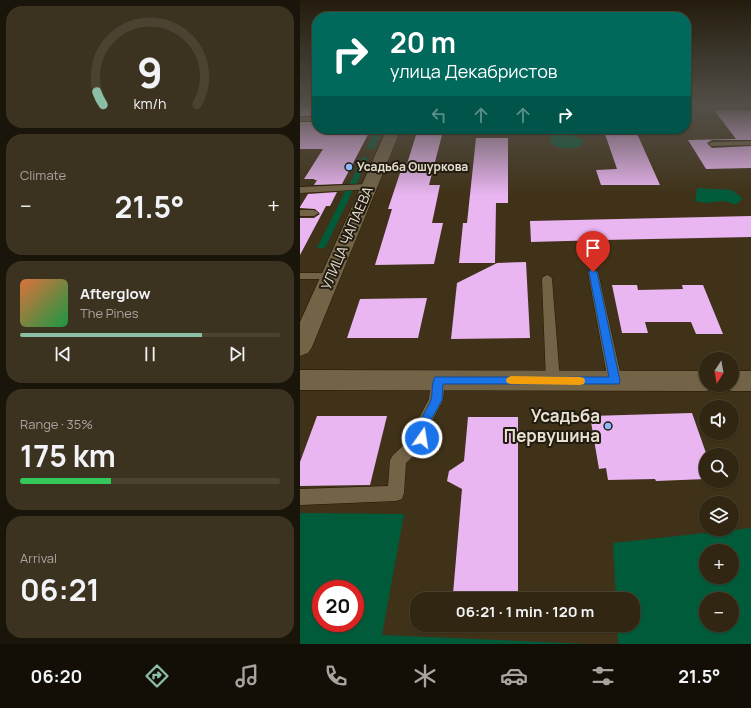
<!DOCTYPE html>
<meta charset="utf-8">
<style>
:root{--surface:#302612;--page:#3c3220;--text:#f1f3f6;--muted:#a8a59f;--line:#4b4332;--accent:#8abfa5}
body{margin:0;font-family:Manrope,sans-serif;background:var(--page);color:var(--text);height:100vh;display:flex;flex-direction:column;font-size:15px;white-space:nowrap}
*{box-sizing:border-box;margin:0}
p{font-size:13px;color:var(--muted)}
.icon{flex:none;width:22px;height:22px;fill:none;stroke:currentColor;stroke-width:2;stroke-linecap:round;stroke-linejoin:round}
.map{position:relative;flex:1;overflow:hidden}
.details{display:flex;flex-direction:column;gap:6px;padding:6px;background:#1a150a;width:300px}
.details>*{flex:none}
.banner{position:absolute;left:12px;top:12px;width:379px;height:122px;border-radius:16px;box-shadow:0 1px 3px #0004,0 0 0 1px var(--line);background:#00695c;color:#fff;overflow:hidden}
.needle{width:26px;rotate:191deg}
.tools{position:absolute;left:399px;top:352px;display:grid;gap:8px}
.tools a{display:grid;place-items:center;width:40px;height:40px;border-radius:50%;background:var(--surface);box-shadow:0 1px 3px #0004,0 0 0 1px var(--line);font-size:20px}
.speed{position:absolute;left:12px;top:580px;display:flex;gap:8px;font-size:20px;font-weight:700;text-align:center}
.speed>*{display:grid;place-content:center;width:52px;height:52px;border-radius:50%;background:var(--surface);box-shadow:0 1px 3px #0004,0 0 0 1px var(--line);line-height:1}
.speed .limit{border:6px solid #d22;background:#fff;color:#111}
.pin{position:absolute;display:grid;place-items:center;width:34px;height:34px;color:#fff;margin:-41px -17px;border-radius:50% 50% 50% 0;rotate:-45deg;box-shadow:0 0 4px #0007}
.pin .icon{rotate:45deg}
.me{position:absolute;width:44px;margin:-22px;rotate:13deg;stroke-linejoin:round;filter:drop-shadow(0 0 3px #0008)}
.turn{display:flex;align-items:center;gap:14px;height:84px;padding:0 12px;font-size:18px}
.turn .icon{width:52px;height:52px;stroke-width:2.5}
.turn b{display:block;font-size:28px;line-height:34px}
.lanes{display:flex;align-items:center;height:38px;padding:0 12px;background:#0003;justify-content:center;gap:20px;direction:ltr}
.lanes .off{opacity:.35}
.big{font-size:30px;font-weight:700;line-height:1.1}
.details .card{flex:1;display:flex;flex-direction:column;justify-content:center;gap:6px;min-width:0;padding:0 14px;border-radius:16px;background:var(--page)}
.details .dial{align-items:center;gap:0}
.dial svg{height:104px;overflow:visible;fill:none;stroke:var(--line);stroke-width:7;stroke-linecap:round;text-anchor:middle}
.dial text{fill:var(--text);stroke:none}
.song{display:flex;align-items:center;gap:12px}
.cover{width:48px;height:48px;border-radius:6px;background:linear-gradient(135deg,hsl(20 70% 55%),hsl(140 70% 35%))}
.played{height:4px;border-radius:2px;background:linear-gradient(90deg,var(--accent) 70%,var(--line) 70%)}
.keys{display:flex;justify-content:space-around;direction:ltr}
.heat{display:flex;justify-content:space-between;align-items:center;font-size:22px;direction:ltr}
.charge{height:6px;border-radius:3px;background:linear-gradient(90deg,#34c759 35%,var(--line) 0)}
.trip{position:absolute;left:110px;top:592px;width:230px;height:40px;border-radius:16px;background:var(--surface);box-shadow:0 1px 3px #0004,0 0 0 1px var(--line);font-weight:700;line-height:40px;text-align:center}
.dock{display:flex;height:64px;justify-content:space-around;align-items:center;background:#130f07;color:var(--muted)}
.dock .icon{width:28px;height:28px}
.dock .active{color:var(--accent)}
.dock b{font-size:18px;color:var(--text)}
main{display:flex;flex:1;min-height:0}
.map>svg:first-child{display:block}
.green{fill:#005b3a;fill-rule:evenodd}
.building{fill:#eab6f2}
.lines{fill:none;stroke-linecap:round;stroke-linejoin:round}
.lane-casing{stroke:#261901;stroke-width:1}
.secondary-casing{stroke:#261901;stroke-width:1}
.lane{fill:#736448;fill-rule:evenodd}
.secondary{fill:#736448;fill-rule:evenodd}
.route{fill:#1a73e8;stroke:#114b97}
.slow{fill:#f59e0b}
.poi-dot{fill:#8db9fc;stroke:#211b10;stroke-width:1.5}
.labels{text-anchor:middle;stroke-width:4;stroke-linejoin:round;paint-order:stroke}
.far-poi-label{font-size:12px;font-weight:bold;fill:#e7dfd0;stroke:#211b10;text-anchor:start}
.street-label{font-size:14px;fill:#e7dfd0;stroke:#211b10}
.near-poi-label{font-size:17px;font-weight:bold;fill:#e7dfd0;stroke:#211b10;text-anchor:end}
</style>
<main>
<section class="details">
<div class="card dial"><svg viewBox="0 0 100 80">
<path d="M14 69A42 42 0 1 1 86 69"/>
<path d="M14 69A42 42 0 0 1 9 59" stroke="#8abfa5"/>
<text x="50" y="56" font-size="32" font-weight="700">9</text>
<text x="50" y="72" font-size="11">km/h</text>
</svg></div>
<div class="card"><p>Climate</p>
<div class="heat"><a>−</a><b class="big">21.5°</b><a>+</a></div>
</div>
<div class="card">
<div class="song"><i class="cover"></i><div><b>Afterglow</b><p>The Pines</p></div></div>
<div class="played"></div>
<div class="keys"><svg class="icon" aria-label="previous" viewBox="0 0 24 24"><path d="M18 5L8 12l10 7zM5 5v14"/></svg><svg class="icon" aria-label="pause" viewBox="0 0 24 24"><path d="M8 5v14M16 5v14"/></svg><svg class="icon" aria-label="next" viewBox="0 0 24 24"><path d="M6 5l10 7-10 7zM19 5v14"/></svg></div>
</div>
<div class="card"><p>Range · 35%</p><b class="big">175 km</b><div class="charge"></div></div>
<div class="card"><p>Arrival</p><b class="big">06:21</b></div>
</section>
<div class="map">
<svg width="451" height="644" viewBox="0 0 451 644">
<rect width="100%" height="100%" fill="#403218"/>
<g class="green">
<path d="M76,129H83L74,149H66Z"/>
<path d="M259,131L282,139L284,144C272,150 263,150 251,144L250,132Z"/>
<path d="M63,156L68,159L56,185H49Z"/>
<path d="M397,188L433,190L434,192L443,198L437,204H434L424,201L405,203L395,201Z"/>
<path d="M46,190H53L25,248H17Z"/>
<path d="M0,513L104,514L82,635L288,644H0ZM21,589H55V623H21Z"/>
<path d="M451,528V644H318L317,625H333V599H316L313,543ZM406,551H432V577H406ZM406,599H432V625H406Z"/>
</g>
<g class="building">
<rect x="0" y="106" width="17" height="10"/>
<path d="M414,110H451V140H412L407,143L412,148L451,146V168L406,169L388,140L436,139Z"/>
<path d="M0,122H17V129H71L42,184L14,185L17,180H14L15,179H4L23,149H0Z"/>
<path d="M305,129H335L360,185H301L296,170L317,169L305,134H307Z"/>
<path d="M116,135H142L129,185H140L132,223H143L134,264L75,265L92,209H88L103,164H107Z"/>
<path d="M176,138H208V203H196L195,263H159L163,223H167Z"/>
<path d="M37,192L30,206H26L0,255V218H14L20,214L15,209L0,208V207L8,194Z"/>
<path d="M451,216V237L303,240L231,242L230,221Z"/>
<path d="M226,262L230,338L151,339L157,283L197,263Z"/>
<path d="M312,285H337L338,290L383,289L382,285H403L423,334H396L391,322H345L348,333H322Z"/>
<path d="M127,298L118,338H47L60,299Z"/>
<path d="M392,413L406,453V479L356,481L355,479L308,480L306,468L299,469L290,416Z"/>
<path d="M17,416H87L70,485L0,486V462Z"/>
<path d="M168,417H218V593L153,594L162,489L147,481L149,471L164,461Z"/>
</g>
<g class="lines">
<defs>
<g id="lane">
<rect x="0" y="117" width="17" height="4"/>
<path d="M451,141V145L412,146L408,144L412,142Z"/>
<path d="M69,184L73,187L72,189L0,193V187Z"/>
<path d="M0,210H14L19,213L14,216H0Z"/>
<path d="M293,269L298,272L322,381L320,385L315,386L310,385L308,381L288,272Z"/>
<path d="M0,273H30L34,274L35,276L34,278L30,279H0Z"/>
<path d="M247,275L251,277L252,279L260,381L258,385L253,386L248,385L246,381L242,279L243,277Z"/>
<path d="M138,375L143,376L145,380L143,400L133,419L129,438L127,443L106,463L104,493L102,499L96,501L0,505V489L88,486L90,460L93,455L115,435L119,418L129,399L131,380L133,376Z"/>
</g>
<g id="secondary">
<path d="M87,129H101L12,347L8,353L0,356V322Z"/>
<path d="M0,370L406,371V385H416L415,388L406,391L0,390Z"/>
<path d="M432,371H451V391H432L423,388L422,385H432Z"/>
</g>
</defs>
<use href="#lane" class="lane-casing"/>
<use href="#secondary" class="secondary-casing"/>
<use href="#lane" class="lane"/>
<use href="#secondary" class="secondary"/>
</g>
<linearGradient id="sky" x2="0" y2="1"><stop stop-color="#231c0d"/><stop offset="0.54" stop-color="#534f48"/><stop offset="1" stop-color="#534f48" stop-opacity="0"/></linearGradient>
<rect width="451" height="196" fill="url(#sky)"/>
<path class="route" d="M290,270H293L297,272L320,381L319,384H143L142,400L132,418L126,441L122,443L118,441C112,429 127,411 131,400C133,392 131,384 135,377H309L289,272Z"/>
<path class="slow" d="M211,376L280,377L284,378L285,381L284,384L280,385L211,384L207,383L206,380L207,378Z"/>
<g class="poi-dot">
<circle cx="49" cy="167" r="4"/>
<circle cx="308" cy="426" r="4"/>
</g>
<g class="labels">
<g class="far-poi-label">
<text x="57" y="171">Усадьба Ошуркова</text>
</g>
<g class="street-label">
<text transform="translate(47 238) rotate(-67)" y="5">УЛИЦА ЧАПАЕВА</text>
</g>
<g class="near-poi-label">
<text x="300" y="422">Усадьба<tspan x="300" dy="20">Первушина</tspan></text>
</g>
</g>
</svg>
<div class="tools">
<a><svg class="needle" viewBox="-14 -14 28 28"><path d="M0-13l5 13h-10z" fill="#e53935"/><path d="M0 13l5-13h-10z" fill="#a8a59f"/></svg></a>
<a><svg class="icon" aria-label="sound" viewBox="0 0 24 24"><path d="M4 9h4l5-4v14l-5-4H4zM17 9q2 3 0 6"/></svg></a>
<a><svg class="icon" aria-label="search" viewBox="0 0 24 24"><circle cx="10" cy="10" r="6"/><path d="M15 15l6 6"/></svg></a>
<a><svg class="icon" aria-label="layers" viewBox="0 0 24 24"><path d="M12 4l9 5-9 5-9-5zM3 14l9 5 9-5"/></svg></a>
<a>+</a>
<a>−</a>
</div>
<div class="speed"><div class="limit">20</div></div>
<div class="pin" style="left:293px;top:272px;background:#d93025"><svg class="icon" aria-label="arrive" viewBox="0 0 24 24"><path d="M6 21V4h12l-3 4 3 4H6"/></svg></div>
<svg class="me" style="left:122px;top:438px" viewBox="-20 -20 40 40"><circle r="17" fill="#1a73e8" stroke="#fff" stroke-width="3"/><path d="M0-11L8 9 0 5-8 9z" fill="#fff"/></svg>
<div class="trip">06:21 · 1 min · 120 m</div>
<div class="banner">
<div class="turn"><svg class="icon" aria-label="right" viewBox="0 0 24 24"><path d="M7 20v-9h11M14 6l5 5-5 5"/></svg><div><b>20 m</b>улица Декабристов</div></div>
<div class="lanes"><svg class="icon off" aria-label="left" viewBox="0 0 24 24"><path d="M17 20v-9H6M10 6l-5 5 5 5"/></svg><svg class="icon off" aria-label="ahead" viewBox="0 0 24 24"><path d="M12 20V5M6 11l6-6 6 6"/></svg><svg class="icon off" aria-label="ahead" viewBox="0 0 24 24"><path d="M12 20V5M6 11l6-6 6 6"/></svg><svg class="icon" aria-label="right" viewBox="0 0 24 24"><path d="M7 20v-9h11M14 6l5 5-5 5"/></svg></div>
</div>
</div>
</main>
<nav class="dock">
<b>06:20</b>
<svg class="icon active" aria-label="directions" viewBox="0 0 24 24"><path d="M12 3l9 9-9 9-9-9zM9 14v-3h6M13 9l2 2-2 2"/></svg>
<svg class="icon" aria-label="music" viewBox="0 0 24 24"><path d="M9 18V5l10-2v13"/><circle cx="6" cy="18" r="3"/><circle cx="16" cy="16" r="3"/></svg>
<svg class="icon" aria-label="phone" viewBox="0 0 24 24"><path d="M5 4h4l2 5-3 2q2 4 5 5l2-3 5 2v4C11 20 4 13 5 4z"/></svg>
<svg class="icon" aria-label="climate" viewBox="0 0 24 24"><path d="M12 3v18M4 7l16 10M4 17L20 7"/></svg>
<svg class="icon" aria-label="car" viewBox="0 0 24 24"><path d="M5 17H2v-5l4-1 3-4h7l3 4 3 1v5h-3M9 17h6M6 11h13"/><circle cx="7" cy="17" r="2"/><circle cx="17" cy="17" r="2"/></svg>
<svg class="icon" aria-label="filters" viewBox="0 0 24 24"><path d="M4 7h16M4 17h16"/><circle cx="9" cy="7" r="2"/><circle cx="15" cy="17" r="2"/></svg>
<b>21.5°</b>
</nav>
